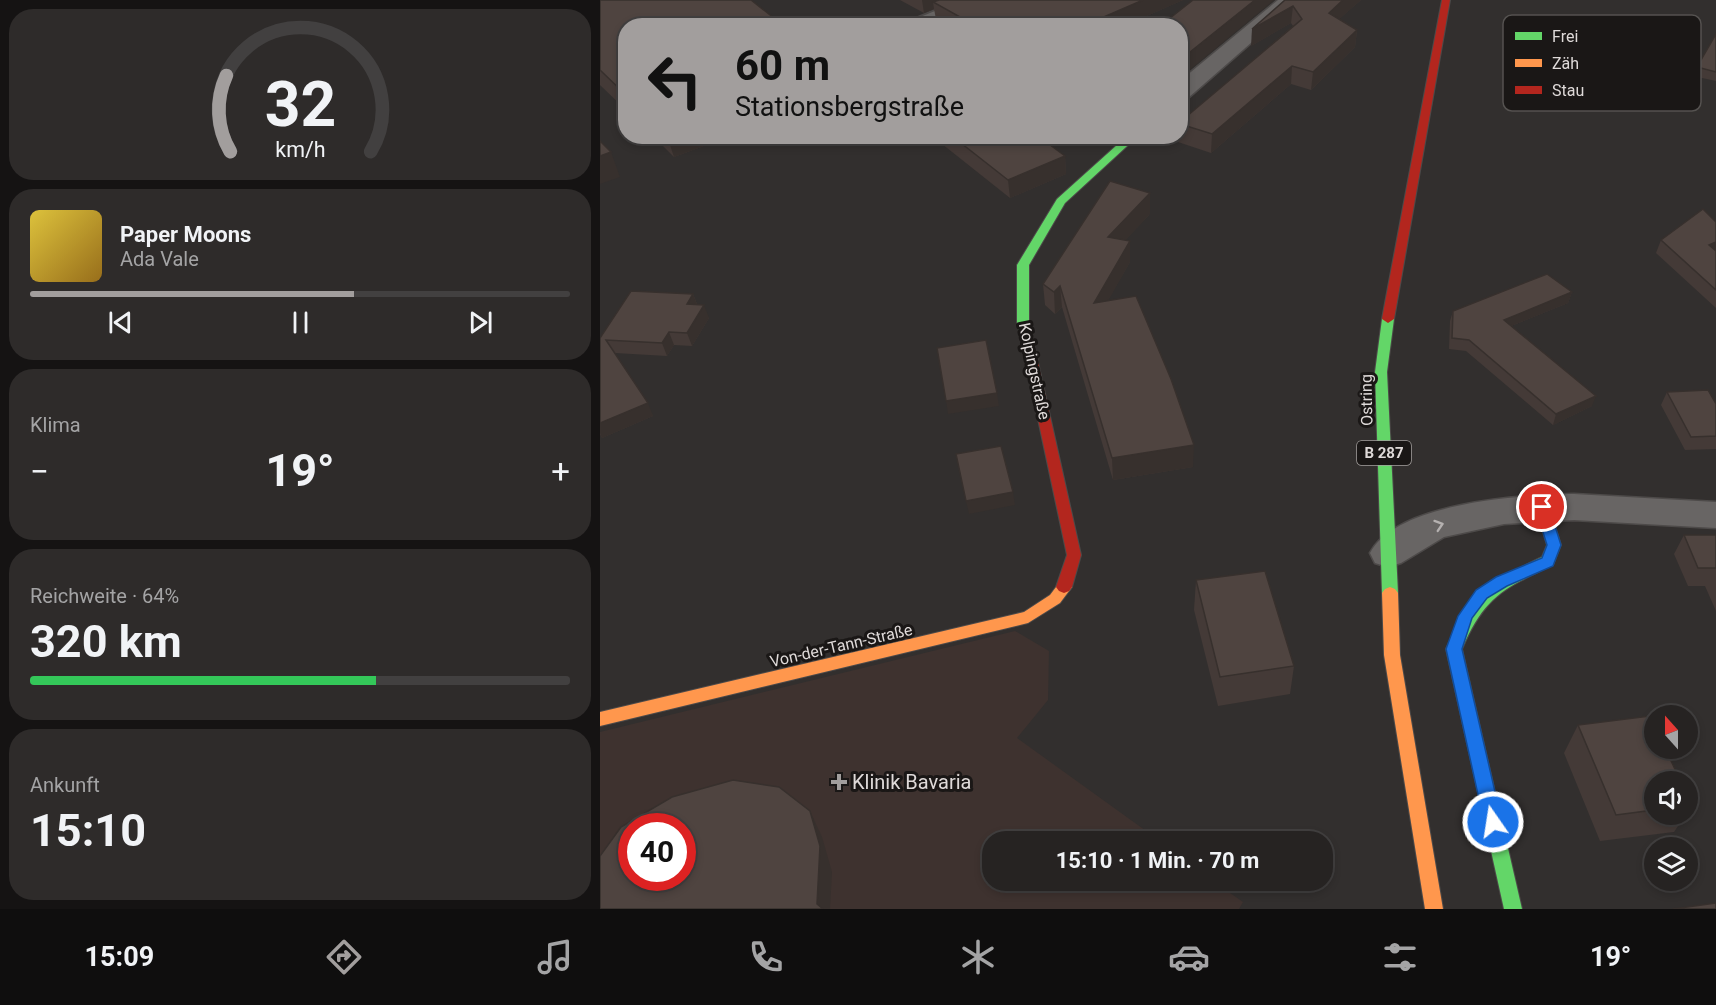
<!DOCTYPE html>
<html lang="de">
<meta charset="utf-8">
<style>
:root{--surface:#262322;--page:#2e2b2a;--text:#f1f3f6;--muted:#a4a4a5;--line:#424040;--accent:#a29e9d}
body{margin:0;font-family:Roboto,sans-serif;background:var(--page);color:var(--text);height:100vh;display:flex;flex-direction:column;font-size:22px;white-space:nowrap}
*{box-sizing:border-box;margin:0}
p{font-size:20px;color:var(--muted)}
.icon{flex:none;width:33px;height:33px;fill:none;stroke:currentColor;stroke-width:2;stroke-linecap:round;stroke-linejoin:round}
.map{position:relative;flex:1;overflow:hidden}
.drawer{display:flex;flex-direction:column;gap:9px;padding:9px;background:#151313;width:600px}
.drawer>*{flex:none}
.top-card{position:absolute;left:18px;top:18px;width:570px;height:126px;border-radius:24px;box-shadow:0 3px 9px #0003,0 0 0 2px var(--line);background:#a29e9d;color:#111;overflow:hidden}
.needle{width:39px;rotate:339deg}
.fabs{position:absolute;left:1044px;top:705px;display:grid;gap:12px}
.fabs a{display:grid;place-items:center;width:54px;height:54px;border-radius:50%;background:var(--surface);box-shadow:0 3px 9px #0003,0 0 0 2px var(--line);font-size:30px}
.speed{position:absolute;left:18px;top:813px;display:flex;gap:12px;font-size:30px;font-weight:700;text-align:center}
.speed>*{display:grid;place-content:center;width:78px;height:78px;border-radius:50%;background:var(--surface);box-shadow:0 3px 9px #0003,0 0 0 2px var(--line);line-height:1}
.speed .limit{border:9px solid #d22;background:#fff;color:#111}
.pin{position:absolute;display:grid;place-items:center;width:51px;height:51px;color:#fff;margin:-26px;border:3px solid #fff;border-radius:50%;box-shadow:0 2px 6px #0007}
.me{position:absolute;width:66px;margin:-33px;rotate:347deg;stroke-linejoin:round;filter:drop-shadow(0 0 4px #0008)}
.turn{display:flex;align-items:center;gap:21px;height:126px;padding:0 18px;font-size:27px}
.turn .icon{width:78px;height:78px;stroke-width:2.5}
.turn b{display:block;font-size:42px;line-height:51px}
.big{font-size:45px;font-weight:700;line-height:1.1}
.drawer .widget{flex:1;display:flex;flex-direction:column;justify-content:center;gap:9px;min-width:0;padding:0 21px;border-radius:24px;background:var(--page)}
.drawer .dial{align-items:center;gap:0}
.dial svg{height:156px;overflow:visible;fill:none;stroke:var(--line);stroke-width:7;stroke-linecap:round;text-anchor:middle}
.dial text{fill:var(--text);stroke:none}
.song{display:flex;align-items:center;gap:18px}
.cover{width:72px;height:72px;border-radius:9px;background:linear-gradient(135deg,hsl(50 70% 55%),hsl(40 70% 35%))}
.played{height:6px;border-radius:3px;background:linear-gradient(90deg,var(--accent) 60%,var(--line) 60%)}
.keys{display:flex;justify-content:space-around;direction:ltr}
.heat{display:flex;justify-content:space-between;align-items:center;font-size:33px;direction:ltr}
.charge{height:9px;border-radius:4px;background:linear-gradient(90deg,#34c759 64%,var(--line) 0)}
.trip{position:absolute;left:382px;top:831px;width:351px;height:60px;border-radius:24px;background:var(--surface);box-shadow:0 3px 9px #0003,0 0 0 2px var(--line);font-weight:700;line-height:60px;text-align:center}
.tabs{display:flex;height:96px;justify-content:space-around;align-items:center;background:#0f0e0e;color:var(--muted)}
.tabs .icon{width:42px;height:42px}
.tabs .selected{color:var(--accent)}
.tabs b{font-size:27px;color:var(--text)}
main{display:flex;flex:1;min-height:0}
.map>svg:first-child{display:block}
.built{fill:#3e322f;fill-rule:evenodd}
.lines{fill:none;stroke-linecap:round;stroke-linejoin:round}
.lane-casing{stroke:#4d4a49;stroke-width:4}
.street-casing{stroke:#4d4a49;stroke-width:3}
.fast-casing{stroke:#4d4a49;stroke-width:2}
.slow-casing{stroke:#4d4a49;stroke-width:2}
.jam-casing{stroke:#4d4a49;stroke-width:2}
.lane{fill:#686564;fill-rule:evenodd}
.street{fill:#686564;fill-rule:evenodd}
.fast{fill:#63d668;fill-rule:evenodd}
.slow{fill:#ff974d;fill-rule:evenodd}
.jam{fill:#b3261e;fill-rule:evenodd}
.wall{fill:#443a37}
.shaded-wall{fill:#37302d}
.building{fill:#4f4440;stroke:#37302d;stroke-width:1.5;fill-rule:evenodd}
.oneway{stroke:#b5b1b0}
.route{fill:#1a73e8;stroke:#114b97;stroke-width:1.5}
.poi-dot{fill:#a29e9d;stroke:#1a1716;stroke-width:2}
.labels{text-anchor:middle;stroke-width:6;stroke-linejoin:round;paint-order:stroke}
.shield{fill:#1a1716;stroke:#a4a09e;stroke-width:1.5}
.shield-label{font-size:15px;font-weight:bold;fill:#dfdad9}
.street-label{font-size:16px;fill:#dfdad9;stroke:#1a1716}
.near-poi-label{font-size:20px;fill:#dfdad9;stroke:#1a1716;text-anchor:start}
.key{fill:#1a1716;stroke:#555250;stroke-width:1.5}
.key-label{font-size:16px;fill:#dfdad9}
</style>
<main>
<section class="drawer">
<div class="widget dial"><svg viewBox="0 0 100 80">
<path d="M14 69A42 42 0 1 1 86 69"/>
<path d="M14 69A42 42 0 0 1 12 30" stroke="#a29e9d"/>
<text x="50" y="56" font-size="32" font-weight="700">32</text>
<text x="50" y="72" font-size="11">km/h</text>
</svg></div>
<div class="widget">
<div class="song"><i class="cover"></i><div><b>Paper Moons</b><p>Ada Vale</p></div></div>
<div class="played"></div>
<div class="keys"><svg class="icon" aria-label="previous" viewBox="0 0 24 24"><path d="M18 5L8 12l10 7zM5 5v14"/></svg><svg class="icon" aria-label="pause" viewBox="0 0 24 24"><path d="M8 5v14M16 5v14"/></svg><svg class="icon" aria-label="next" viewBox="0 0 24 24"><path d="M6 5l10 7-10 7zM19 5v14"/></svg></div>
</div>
<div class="widget"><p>Klima</p>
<div class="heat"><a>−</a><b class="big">19°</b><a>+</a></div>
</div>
<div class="widget"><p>Reichweite · 64%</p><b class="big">320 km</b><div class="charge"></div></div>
<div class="widget"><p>Ankunft</p><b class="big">15:10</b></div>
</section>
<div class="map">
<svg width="1116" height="909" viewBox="0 0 1116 909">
<rect width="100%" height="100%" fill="#322f2e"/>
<path class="built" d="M415,631L449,651L448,700L417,738L560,841L393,842V880L613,881L643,902L639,909H0V732ZM32,826H82V878H32Z"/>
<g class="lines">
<defs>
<path id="lane" d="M362,0H376L314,26H298Z"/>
<g id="street">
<path d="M678,0H700L588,98L580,100V81Z"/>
<path d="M974,494L1116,502V528L974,520L904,524L844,537L801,563L788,567L775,563L770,553C797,502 923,495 974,494Z"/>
</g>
<g id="fast">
<path d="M527,136H538L465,203L429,265V323L437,358L435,361H427L417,323V265L457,199Z"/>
<path d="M788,315L794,319L787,372L798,593L795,597L790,599L785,597L782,593L775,372L782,319Z"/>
<path d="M942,502L947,503L949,507L961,545L953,565C904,588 884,597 862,649L922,909H904L846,649C871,592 888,583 942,557L947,545L935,507L937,503Z"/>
</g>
<g id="slow">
<path d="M464,581L469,583L472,587L460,603L428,623L0,726V712L424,612L450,595L459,583Z"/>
<path d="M790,587L795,589L798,593L800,655L843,909H825L784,655L782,593L785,589Z"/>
</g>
<g id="jam">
<path d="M842,0H850L794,319L788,323L782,319Z"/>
<path d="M431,354L437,358L481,555L472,587L469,591L464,593L459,591L456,587L467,555L425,358Z"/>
</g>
</defs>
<use href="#lane" class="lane-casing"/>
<use href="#street" class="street-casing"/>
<use href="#fast" class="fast-casing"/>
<use href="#slow" class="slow-casing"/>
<use href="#jam" class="jam-casing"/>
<use href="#lane" class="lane"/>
<use href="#street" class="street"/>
<use href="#fast" class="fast"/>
<use href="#slow" class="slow"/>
<use href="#jam" class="jam"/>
</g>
<g class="wall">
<path d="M0,0L26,26V110L0,85Z"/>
<path d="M300,0H583L524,26H347L336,19L334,9L324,13Z"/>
<path d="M685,0H761L739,19L757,30L755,47L711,90L691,84L611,153L578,142V136H580V122L693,26L691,23L651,46Z"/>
<path d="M1116,34V81L1093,76L1097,67Z"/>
<path d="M53,136H131L74,157Z"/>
<path d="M332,136H438L465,156L466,174L410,198Z"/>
<path d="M550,214L525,240L530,241V262L508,300L593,467L513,480L462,307L455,314L445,305L443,284Z"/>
<path d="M1116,222V308L1056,253L1061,240Z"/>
<path d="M972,292L968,303L911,326L992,406L953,425L866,351L849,349L850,321L853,311Z"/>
<path d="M93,294L97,304L109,318L92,346L74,345L67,356L15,353L53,416L2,438L0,434V338Z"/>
<path d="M1067,392L1116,404V449L1085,450L1061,405Z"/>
<path d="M1084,535H1116V611L1105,586H1088L1074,554Z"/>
<path d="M596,580L694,666L690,694L618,706L594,610Z"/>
<path d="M978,725L1054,782V814H1086L1074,832L1000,841L964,753Z"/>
<path d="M1088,794L1093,805L1088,813Z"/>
</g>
<g class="shaded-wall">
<path d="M322,0H356L333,2L334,9L324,13Z"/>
<path d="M543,0H583L524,26H483Z"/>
<path d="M655,0H674L580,78V60Z"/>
<path d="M743,0H761L727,30L729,13Z"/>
<path d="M693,6L691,23L651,46L652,29Z"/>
<path d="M757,30L755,47L711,90L713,72Z"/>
<path d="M692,66L691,84L611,153L612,134Z"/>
<path d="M67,136H131L74,157Z"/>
<path d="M11,152L20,177L0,184V156Z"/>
<path d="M465,156L466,174L410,198L408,180Z"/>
<path d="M550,193V214L509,258L508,237Z"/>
<path d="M530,241V262L495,324L494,303Z"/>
<path d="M1116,242V253L1109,245Z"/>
<path d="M460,286L462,307L455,314L454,292Z"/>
<path d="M972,292L968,303L901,330L904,320Z"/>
<path d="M93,294L98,307L87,304Z"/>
<path d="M104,305L109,318L92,346L87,333Z"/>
<path d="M69,332L74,345L67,356L62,343Z"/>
<path d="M397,393L399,406L348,414L346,401Z"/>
<path d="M996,396L992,406L953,425L956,414Z"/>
<path d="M48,403L53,416L2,438L0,433V423Z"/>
<path d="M594,445L593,467L513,480L512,458Z"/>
<path d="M413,492L415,505L369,514L366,501Z"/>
<path d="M210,811L222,837L232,872L230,909H219L217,904Z"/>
</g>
<g class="building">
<path d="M0,0H151L184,26H26V95L0,70Z"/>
<path d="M339,0H543L483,26H376L333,2Z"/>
<path d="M593,0H655L580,60V26H560Z"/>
<path d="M685,0H743L729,13L757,30L713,72L692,66L612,134L580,124V122L702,19L693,6L652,29Z"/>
<path d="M1116,34V72L1097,67Z"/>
<path d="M352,136H438L465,156L408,180Z"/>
<path d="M0,141L11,152L0,156Z"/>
<path d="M510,181L550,193L508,237L530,241L494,303L536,296L571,379L594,445L512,458L460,286L454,292L443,284Z"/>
<path d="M1103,209L1116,222V242L1109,245L1116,251V290L1061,240Z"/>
<path d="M947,274L972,292L904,320L996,396L956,414L869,340L852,338L853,311Z"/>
<path d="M31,291L93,294L87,304L104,305L87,333L69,332L62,343L6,340L48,403L0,423V338Z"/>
<path d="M386,340L397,393L346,401L337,348Z"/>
<path d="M1108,390L1116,404V436L1091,437L1067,392Z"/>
<path d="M401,446L413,492L366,501L356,454Z"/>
<path d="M1084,535H1116V568H1098Z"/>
<path d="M665,571L694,666L620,677L596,580Z"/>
<path d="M1050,716L1054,726V748H1065L1081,782H1054V810L1016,815L978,725Z"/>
<path d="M133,780L179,787L210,811L220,846L217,904L223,909H0V856L21,827L72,797ZM32,826H82V878H32Z"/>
<path d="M1088,794L1093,805L1088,806Z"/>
<path d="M1116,903V909H1073Z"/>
</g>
<defs><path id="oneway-chevron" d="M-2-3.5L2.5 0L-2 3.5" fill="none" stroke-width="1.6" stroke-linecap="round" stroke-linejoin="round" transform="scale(1.5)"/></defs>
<use class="oneway" href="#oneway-chevron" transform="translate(839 525) rotate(-18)"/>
<path class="route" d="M942,502L949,507L961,545L953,566L907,586L887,598L872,618L862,649L902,822L900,828L893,831L887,828L884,822L846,649L858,616L876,590L896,577L942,558L947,545L935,507Z"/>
<path class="poi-dot" d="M236 773h6v6h6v6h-6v6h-6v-6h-6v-6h6z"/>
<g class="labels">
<rect class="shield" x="757" y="441" width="54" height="24" rx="4.5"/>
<g class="shield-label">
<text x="784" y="458">B 287</text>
</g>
<g class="street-label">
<text transform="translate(435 371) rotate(78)" y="6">Kolpingstraße</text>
<text transform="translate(766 400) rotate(-91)" y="6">Ostring</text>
<text transform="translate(241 645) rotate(-13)" y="6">Von-der-Tann-Straße</text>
</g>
<g class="near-poi-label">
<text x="252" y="789">Klinik Bavaria</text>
</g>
</g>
<rect x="903" y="15" width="198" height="96" rx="9" class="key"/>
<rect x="915" y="32" width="27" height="8" fill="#63d668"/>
<rect x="915" y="59" width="27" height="8" fill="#ff974d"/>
<rect x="915" y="86" width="27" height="8" fill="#b3261e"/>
<g class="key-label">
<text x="952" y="42">Frei</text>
<text x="952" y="69">Zäh</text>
<text x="952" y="96">Stau</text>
</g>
</svg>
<div class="fabs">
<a><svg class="needle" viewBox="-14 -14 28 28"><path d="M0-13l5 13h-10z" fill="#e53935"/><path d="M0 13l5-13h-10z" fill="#a4a4a5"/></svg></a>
<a><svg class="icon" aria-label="sound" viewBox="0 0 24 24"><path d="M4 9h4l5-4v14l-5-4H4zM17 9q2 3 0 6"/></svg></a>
<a><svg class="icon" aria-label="layers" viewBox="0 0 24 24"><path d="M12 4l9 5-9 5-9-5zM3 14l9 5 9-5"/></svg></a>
</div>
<div class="speed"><div class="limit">40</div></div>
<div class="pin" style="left:942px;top:507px;background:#d93025"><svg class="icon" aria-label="arrive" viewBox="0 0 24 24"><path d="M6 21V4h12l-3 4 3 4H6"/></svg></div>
<svg class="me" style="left:893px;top:822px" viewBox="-20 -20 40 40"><circle r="17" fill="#1a73e8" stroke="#fff" stroke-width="3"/><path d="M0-11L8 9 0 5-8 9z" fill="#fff"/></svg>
<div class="trip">15:10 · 1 Min. · 70 m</div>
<div class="top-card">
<div class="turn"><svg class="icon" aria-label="left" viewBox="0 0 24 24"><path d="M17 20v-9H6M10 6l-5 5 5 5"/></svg><div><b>60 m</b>Stationsbergstraße</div></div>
</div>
</div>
</main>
<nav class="tabs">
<b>15:09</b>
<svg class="icon selected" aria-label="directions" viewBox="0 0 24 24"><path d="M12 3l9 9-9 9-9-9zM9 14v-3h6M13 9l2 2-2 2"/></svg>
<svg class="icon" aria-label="music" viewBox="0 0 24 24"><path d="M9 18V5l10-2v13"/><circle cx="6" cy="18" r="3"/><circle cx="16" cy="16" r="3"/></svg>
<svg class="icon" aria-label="phone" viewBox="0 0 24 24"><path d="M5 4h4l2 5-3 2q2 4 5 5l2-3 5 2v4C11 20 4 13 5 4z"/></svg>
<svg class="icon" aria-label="climate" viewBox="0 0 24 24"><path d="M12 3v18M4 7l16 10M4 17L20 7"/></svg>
<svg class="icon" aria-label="car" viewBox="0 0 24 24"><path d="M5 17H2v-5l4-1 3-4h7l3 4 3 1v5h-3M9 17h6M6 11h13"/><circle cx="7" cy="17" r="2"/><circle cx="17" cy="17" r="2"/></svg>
<svg class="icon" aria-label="filters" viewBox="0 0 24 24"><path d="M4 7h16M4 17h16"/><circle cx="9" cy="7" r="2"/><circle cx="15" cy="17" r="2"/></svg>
<b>19°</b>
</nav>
